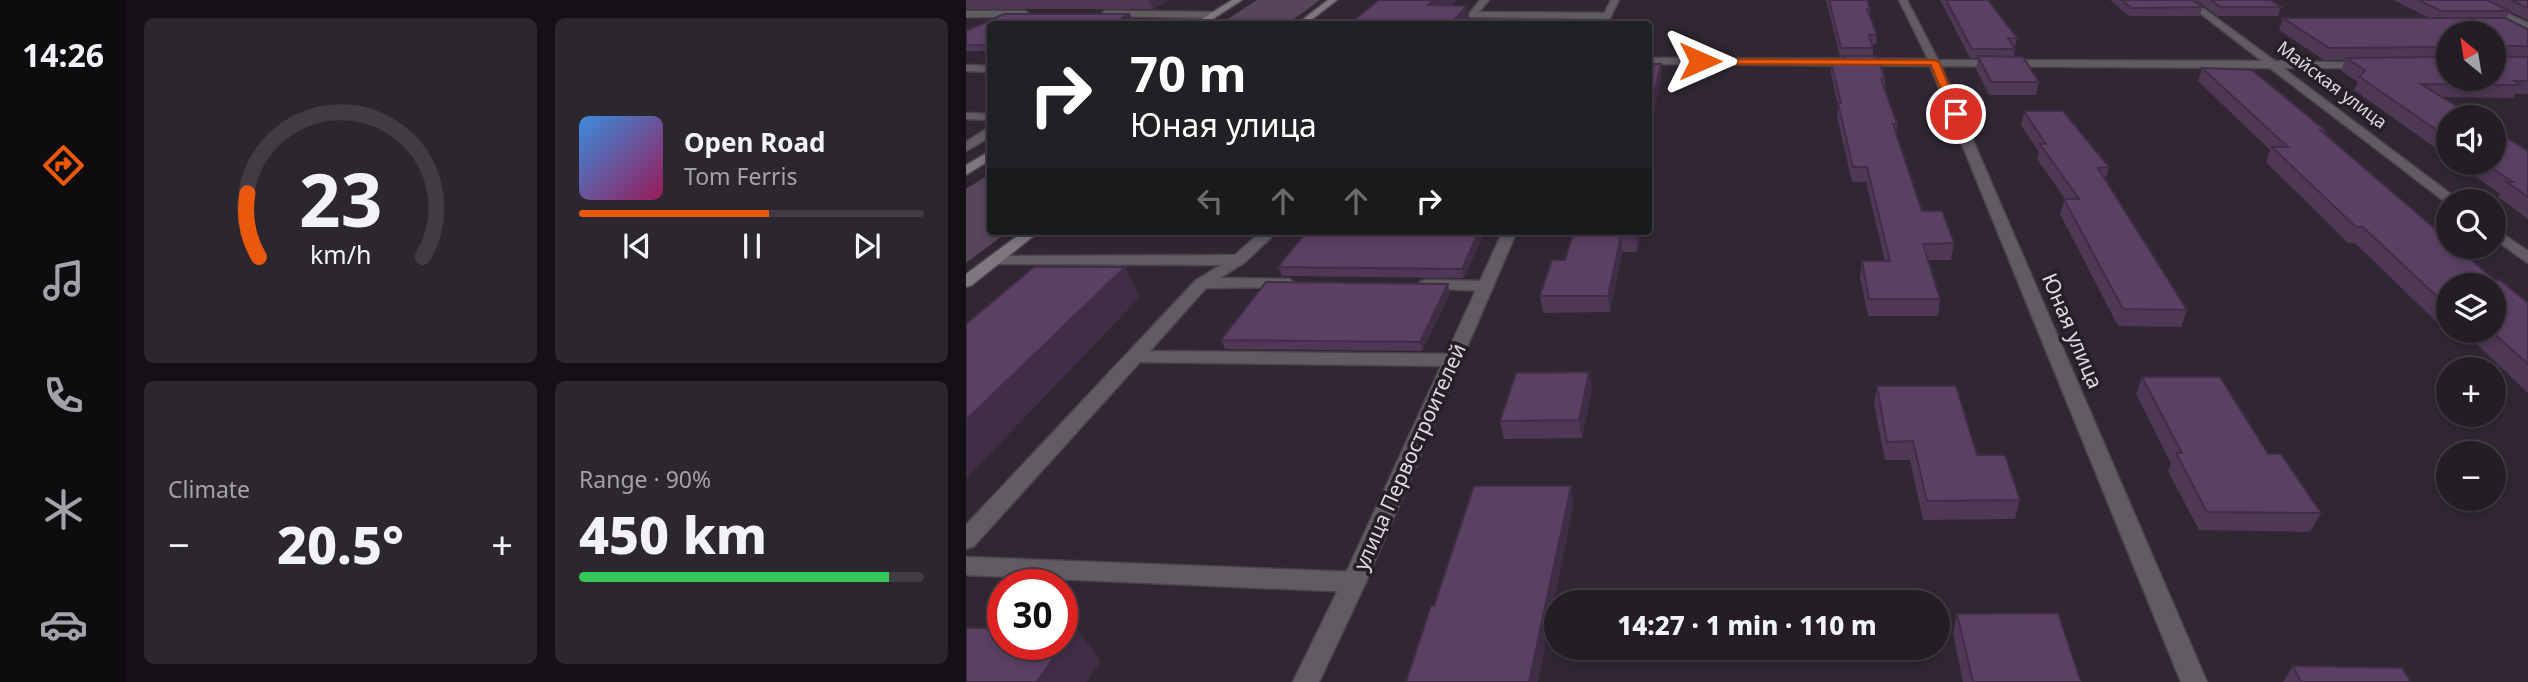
<!DOCTYPE html>
<meta charset="utf-8">
<style>
:root{--surface:#241d26;--page:#2c262e;--text:#f1f3f6;--muted:#a3a2a7;--line:#413b43;--accent:#ea580c}
body{margin:0;font-family:"Noto Sans",sans-serif;background:var(--page);color:var(--text);height:100vh;display:flex;flex-direction:column;font-size:26px;white-space:nowrap}
*{box-sizing:border-box;margin:0}
p{font-size:23px;color:var(--muted)}
.icon{flex:none;width:38px;height:38px;fill:none;stroke:currentColor;stroke-width:2;stroke-linecap:round;stroke-linejoin:round}
.map{position:relative;flex:1;overflow:hidden}
.details{display:flex;flex-direction:column;gap:18px;padding:18px;background:#141015;width:840px}
.details>*{flex:none}
.guide{position:absolute;left:21px;top:21px;width:665px;height:214px;border-radius:7px;box-shadow:0 4px 10px #0003,0 0 0 2px var(--line);background:#202124;color:#fff;overflow:hidden}
.needle{width:46px;rotate:330deg}
.tools{position:absolute;left:1470px;top:21px;display:grid;gap:14px}
.tools a{display:grid;place-items:center;width:70px;height:70px;border-radius:50%;background:var(--surface);box-shadow:0 4px 10px #0003,0 0 0 2px var(--line);font-size:35px}
.speed{position:absolute;left:21px;top:569px;display:flex;gap:14px;font-size:35px;font-weight:700;text-align:center}
.speed>*{display:grid;place-content:center;width:91px;height:91px;border-radius:50%;background:var(--surface);box-shadow:0 4px 10px #0003,0 0 0 2px var(--line);line-height:1}
.speed .limit{border:10px solid #d22;background:#fff;color:#111}
.pin{position:absolute;display:grid;place-items:center;width:60px;height:60px;color:#fff;margin:-30px;border:4px solid #fff;border-radius:50%;box-shadow:0 2px 7px #0007}
.me{position:absolute;width:77px;margin:-38px;rotate:90deg;stroke-linejoin:round;filter:drop-shadow(0 0 5px #0008)}
.turn{display:flex;align-items:center;gap:24px;height:147px;padding:0 28px;font-size:32px}
.turn .icon{width:91px;height:91px;stroke-width:2.5}
.turn b{display:block;font-size:49px;line-height:60px}
.lanes{display:flex;align-items:center;height:66px;padding:0 28px;background:#0003;justify-content:center;gap:35px;direction:ltr}
.lanes .off{opacity:.35}
.big{font-size:52px;font-weight:800;line-height:1.1}
.details .widget{flex:1;display:flex;flex-direction:column;justify-content:center;gap:10px;min-width:0;padding:0 24px;border-radius:10px;background:var(--page)}
.details .dial{align-items:center;gap:0}
.dial svg{height:182px;overflow:visible;fill:none;stroke:var(--line);stroke-width:7;stroke-linecap:round;text-anchor:middle}
.dial text{fill:var(--text);stroke:none}
.song{display:flex;align-items:center;gap:21px}
.cover{width:84px;height:84px;border-radius:10px;background:linear-gradient(135deg,hsl(210 70% 55%),hsl(330 70% 35%))}
.played{height:7px;border-radius:4px;background:linear-gradient(90deg,var(--accent) 55%,var(--line) 55%)}
.keys{display:flex;justify-content:space-around;direction:ltr}
.heat{display:flex;justify-content:space-between;align-items:center;font-size:38px;direction:ltr}
.charge{height:10px;border-radius:5px;background:linear-gradient(90deg,#34c759 90%,var(--line) 0)}
.details .tiles{flex:1;display:grid;gap:18px;grid-template-columns:repeat(2,1fr)}
.trip{position:absolute;left:578px;top:590px;width:406px;height:70px;border-radius:35px;background:var(--surface);box-shadow:0 4px 10px #0003,0 0 0 2px var(--line);font-weight:800;line-height:70px;text-align:center}
main{display:flex;flex:1;min-height:0}
.menu{display:flex;flex-direction:column;width:126px;justify-content:space-around;align-items:center;background:#0e0c0f;color:var(--muted)}
.menu .icon{width:49px;height:49px}
.menu .selected{color:var(--accent)}
.menu b{font-size:32px;color:var(--text)}
.map>svg:first-child{display:block}
.green{fill:#57455b}
.lines{fill:none;stroke-linecap:round;stroke-linejoin:round}
.lane-casing{stroke:#4c434e;stroke-width:3}
.street-casing{stroke:#4c434e;stroke-width:3}
.secondary-casing{stroke:#4c434e;stroke-width:3}
.lane{fill:#605c61;fill-rule:evenodd}
.street{fill:#605c61;fill-rule:evenodd}
.secondary{fill:#7e7780;fill-rule:evenodd}
.wall{fill:#4f3756;fill-rule:evenodd}
.shaded-wall{fill:#402d46}
.building{fill:#5c4064;stroke:#402d46;stroke-width:2}
.route{fill:#ea580c;stroke:#983908;stroke-width:2}
.labels{text-anchor:middle;stroke-width:7;stroke-linejoin:round;paint-order:stroke}
.far-street-label{font-size:18px;fill:#ded8df;stroke:#261e28}
.street-label{font-size:21px;fill:#ded8df;stroke:#261e28}
</style>
<main>
<nav class="menu">
<b>14:26</b>
<svg class="icon selected" aria-label="directions" viewBox="0 0 24 24"><path d="M12 3l9 9-9 9-9-9zM9 14v-3h6M13 9l2 2-2 2"/></svg>
<svg class="icon" aria-label="music" viewBox="0 0 24 24"><path d="M9 18V5l10-2v13"/><circle cx="6" cy="18" r="3"/><circle cx="16" cy="16" r="3"/></svg>
<svg class="icon" aria-label="phone" viewBox="0 0 24 24"><path d="M5 4h4l2 5-3 2q2 4 5 5l2-3 5 2v4C11 20 4 13 5 4z"/></svg>
<svg class="icon" aria-label="climate" viewBox="0 0 24 24"><path d="M12 3v18M4 7l16 10M4 17L20 7"/></svg>
<svg class="icon" aria-label="car" viewBox="0 0 24 24"><path d="M5 17H2v-5l4-1 3-4h7l3 4 3 1v5h-3M9 17h6M6 11h13"/><circle cx="7" cy="17" r="2"/><circle cx="17" cy="17" r="2"/></svg>
</nav>
<section class="details">
<div class="tiles">
<div class="widget dial"><svg viewBox="0 0 100 80">
<path d="M14 69A42 42 0 1 1 86 69"/>
<path d="M14 69A42 42 0 0 1 9 41" stroke="#ea580c"/>
<text x="50" y="56" font-size="32" font-weight="700">23</text>
<text x="50" y="72" font-size="11">km/h</text>
</svg></div>
<div class="widget">
<div class="song"><i class="cover"></i><div><b>Open Road</b><p>Tom Ferris</p></div></div>
<div class="played"></div>
<div class="keys"><svg class="icon" aria-label="previous" viewBox="0 0 24 24"><path d="M18 5L8 12l10 7zM5 5v14"/></svg><svg class="icon" aria-label="pause" viewBox="0 0 24 24"><path d="M8 5v14M16 5v14"/></svg><svg class="icon" aria-label="next" viewBox="0 0 24 24"><path d="M6 5l10 7-10 7zM19 5v14"/></svg></div>
</div>
<div class="widget"><p>Climate</p>
<div class="heat"><a>−</a><b class="big">20.5°</b><a>+</a></div>
</div>
<div class="widget"><p>Range · 90%</p><b class="big">450 km</b><div class="charge"></div></div>
</div>
</section>
<div class="map">
<svg width="1562" height="682" viewBox="0 0 1562 682">
<rect width="100%" height="100%" fill="#302732"/>
<g class="green">
<path d="M291,0H354L321,24H254Z"/>
<path d="M24,174V231H43L0,263V189Z"/>
</g>
<g class="lines">
<defs>
<g id="lane">
<path d="M514,0H523L513,12L641,13L645,16L641,19L503,17L502,15Z"/>
<path d="M0,11H59L63,14L59,17H0Z"/>
<path d="M140,11L248,12L252,15L248,18L137,16V12Z"/>
<path d="M0,65L24,66V72L0,71Z"/>
<path d="M0,113L24,114V120L0,119Z"/>
<path d="M20,129H24V137L0,151V142Z"/>
<path d="M296,231H312L278,263L254,278L323,279L331,284L329,287L240,288L184,351L486,354L495,360L486,366L174,362L8,546L0,549V525L230,280L255,265L30,264L22,259L25,256L269,255Z"/>
<path d="M460,280L520,281L528,286L520,291L454,288L452,285L454,282Z"/>
<path d="M0,557L388,572L396,575L400,582L396,589L388,592L0,575Z"/>
</g>
<g id="street">
<path d="M645,0H653L641,24H633Z"/>
<path d="M933,0H941L972,60L1296,61L1217,0H1226L1309,61L1404,63L1405,65L1400,68H1317L1494,201H1482V204L1304,68L975,66L1241,682H1215L964,66L682,64V58L962,59Z"/>
<path d="M1500,0H1511L1562,23V29Z"/>
<path d="M1528,228L1562,251V263L1528,239Z"/>
<path d="M537,231H551L400,582L353,682H327L376,582Z"/>
</g>
<g id="secondary">
<path d="M266,0H276L239,24H228Z"/>
<path d="M362,0H371L340,24H331Z"/>
<path d="M24,151V160L0,175V165Z"/>
<path d="M58,231H74L6,285L0,287V274Z"/>
</g>
</defs>
<use href="#lane" class="lane-casing"/>
<use href="#street" class="street-casing"/>
<use href="#secondary" class="secondary-casing"/>
<use href="#lane" class="lane"/>
<use href="#street" class="street"/>
<use href="#secondary" class="secondary"/>
</g>
<g class="wall">
<path d="M0,0H203L187,9H0Z"/>
<path d="M860,0H901L904,9V17L911,35L910,44H906L907,48V56L919,79V88L931,124L930,134L956,211L988,243L985,260H962L974,299L972,316H902L894,278L896,261H919L900,182H886L871,116L872,107L865,74V62L877,61L878,57H874Z"/>
<path d="M974,0H1022L1051,38L1049,47H1048L1049,49L1048,57L1073,82L1070,95H1023L1010,69L1012,58H1004Z"/>
<path d="M1144,0H1226L1236,7L1234,16H1163Z"/>
<path d="M1230,0H1304L1315,7L1312,16H1252Z"/>
<path d="M1427,0H1562V20L1544,12L1540,19L1562,29V94H1549L1547,98L1476,97L1482,117V157L1388,90L1392,82L1375,71L1379,60H1358L1313,30L1317,18H1463ZM1482,33L1528,79H1482Z"/>
<path d="M38,14H164L166,20L159,24H24V51H0V31Z"/>
<path d="M1236,68L1359,130L1358,134L1529,280L1562,303V393L1500,334H1483L1389,243H1382L1300,162L1304,150L1232,81ZM1482,285L1528,331H1482Z"/>
<path d="M1058,111L1143,167L1139,180L1221,310L1215,327L1152,326L1094,214L1099,199L1071,159L1073,152L1055,125Z"/>
<path d="M1562,151V219L1532,197L1534,194L1490,163H1528Z"/>
<path d="M171,231H253L252,232Z"/>
<path d="M341,231H519L498,278L316,276L312,267Z"/>
<path d="M608,231H675L671,252H656L644,312L577,313L574,296L599,260Z"/>
<path d="M482,284L484,293L456,351L259,349L255,340Z"/>
<path d="M623,372L626,390L616,438L538,439L534,421Z"/>
<path d="M1176,377L1302,454L1355,513L1344,532L1233,530L1202,471L1205,464L1170,394Z"/>
<path d="M911,386L1011,455L1054,500L1049,519L957,520L944,460H919L908,404Z"/>
<path d="M991,614L1115,682H997L987,633Z"/>
<path d="M1327,666L1445,682H1317Z"/>
</g>
<g class="shaded-wall">
<path d="M183,0H203L187,9Z"/>
<path d="M467,0H491L468,24L462,5Z"/>
<path d="M501,6L504,24H484Z"/>
<path d="M164,14L166,20L159,24H145Z"/>
<path d="M695,64L696,76L682,139V121Z"/>
<path d="M684,159L685,173L682,189V169Z"/>
<path d="M513,231H519L498,278L496,269Z"/>
<path d="M671,231H675L671,252L670,236Z"/>
<path d="M655,236L656,252L644,312L642,296Z"/>
<path d="M159,267L174,297L0,479V420Z"/>
<path d="M482,284L484,293L456,351L454,342Z"/>
<path d="M623,372L626,390L616,438L613,420Z"/>
<path d="M605,486L608,504L572,682H563Z"/>
<path d="M109,626L135,661L121,682H71Z"/>
</g>
<g class="building">
<path d="M413,0H467L462,5L501,6L484,24H383Z"/>
<path d="M863,0H901L904,9H901L911,35H903L907,48H875Z"/>
<path d="M980,0H1022L1051,38H1042L1049,49H1006Z"/>
<path d="M1156,0H1226L1236,7L1165,8Z"/>
<path d="M1245,0H1304L1315,7H1255Z"/>
<path d="M1452,0H1521L1544,11H1475Z"/>
<path d="M1545,0H1562V8Z"/>
<path d="M38,14H164L145,24H24V45H0V31Z"/>
<path d="M1317,18H1539L1562,29V46H1534L1532,49L1534,57H1562V81H1548L1554,85L1455,84L1508,117H1482V138L1394,77L1399,70L1380,58L1482,57V79H1528V33H1482V47L1363,48Z"/>
<path d="M878,56H911L919,79H915L931,124H927L956,211H976L988,243L957,244L974,299H903L896,261H924L901,167H887L872,103H875L865,62L879,61Z"/>
<path d="M1012,56L1057,57L1073,82H1025Z"/>
<path d="M682,64H695L682,121Z"/>
<path d="M1236,68L1286,70L1359,130H1354L1482,240V247H1490L1529,280H1534L1562,303V364L1525,331H1528V285H1482V307L1397,227H1390L1306,147H1322Z"/>
<path d="M1058,111H1097L1143,167L1132,168L1221,310L1157,309L1098,199H1113L1074,144H1080Z"/>
<path d="M1528,130L1562,151V197L1541,182H1547L1518,163H1528Z"/>
<path d="M341,231H513L496,269L312,267Z"/>
<path d="M608,231H671L670,236H655L642,296H574L586,260H599Z"/>
<path d="M68,267H159L0,420V324Z"/>
<path d="M300,282L482,284L454,342L255,340Z"/>
<path d="M623,372L613,420L534,421L550,373Z"/>
<path d="M1176,377H1254L1302,454H1315L1355,513L1241,512L1210,453H1216Z"/>
<path d="M911,386H990L1011,455H1039L1054,500L961,501L947,441L921,442Z"/>
<path d="M508,486H605L563,682H440L465,606H468Z"/>
<path d="M1092,613L1115,682H1007L991,614Z"/>
<path d="M96,626H109L71,682H0V628H37V644H96Z"/>
<path d="M1327,666L1436,668L1445,682H1335Z"/>
</g>
<path class="route" d="M731,59L968,60L973,62L995,114L990,117L985,114L965,65L734,64L731,63Z"/>
<g class="labels">
<g class="far-street-label">
<text transform="translate(1366 85) rotate(37)" y="6">Майская улица</text>
</g>
<g class="street-label">
<text transform="translate(1106 331) rotate(67)" y="7">Юная улица</text>
<text transform="translate(444 457) rotate(-66)" y="7">улица Первостроителей</text>
</g>
</g>
</svg>
<div class="tools">
<a><svg class="needle" viewBox="-14 -14 28 28"><path d="M0-13l5 13h-10z" fill="#e53935"/><path d="M0 13l5-13h-10z" fill="#a3a2a7"/></svg></a>
<a><svg class="icon" aria-label="sound" viewBox="0 0 24 24"><path d="M4 9h4l5-4v14l-5-4H4zM17 9q2 3 0 6"/></svg></a>
<a><svg class="icon" aria-label="search" viewBox="0 0 24 24"><circle cx="10" cy="10" r="6"/><path d="M15 15l6 6"/></svg></a>
<a><svg class="icon" aria-label="layers" viewBox="0 0 24 24"><path d="M12 4l9 5-9 5-9-5zM3 14l9 5 9-5"/></svg></a>
<a>+</a>
<a>−</a>
</div>
<div class="speed"><div class="limit">30</div></div>
<div class="pin" style="left:990px;top:114px;background:#d93025"><svg class="icon" aria-label="arrive" viewBox="0 0 24 24"><path d="M6 21V4h12l-3 4 3 4H6"/></svg></div>
<svg class="me" style="left:734px;top:61px" viewBox="-20 -20 40 40"><path d="M0-17L14 15 0 8-14 15z" fill="#ea580c" stroke="#fff" stroke-width="4"/></svg>
<div class="trip">14:27 · 1 min · 110 m</div>
<div class="guide">
<div class="turn"><svg class="icon" aria-label="right" viewBox="0 0 24 24"><path d="M7 20v-9h11M14 6l5 5-5 5"/></svg><div><b>70 m</b>Юная улица</div></div>
<div class="lanes"><svg class="icon off" aria-label="left" viewBox="0 0 24 24"><path d="M17 20v-9H6M10 6l-5 5 5 5"/></svg><svg class="icon off" aria-label="ahead" viewBox="0 0 24 24"><path d="M12 20V5M6 11l6-6 6 6"/></svg><svg class="icon off" aria-label="ahead" viewBox="0 0 24 24"><path d="M12 20V5M6 11l6-6 6 6"/></svg><svg class="icon" aria-label="right" viewBox="0 0 24 24"><path d="M7 20v-9h11M14 6l5 5-5 5"/></svg></div>
</div>
</div>
</main>
